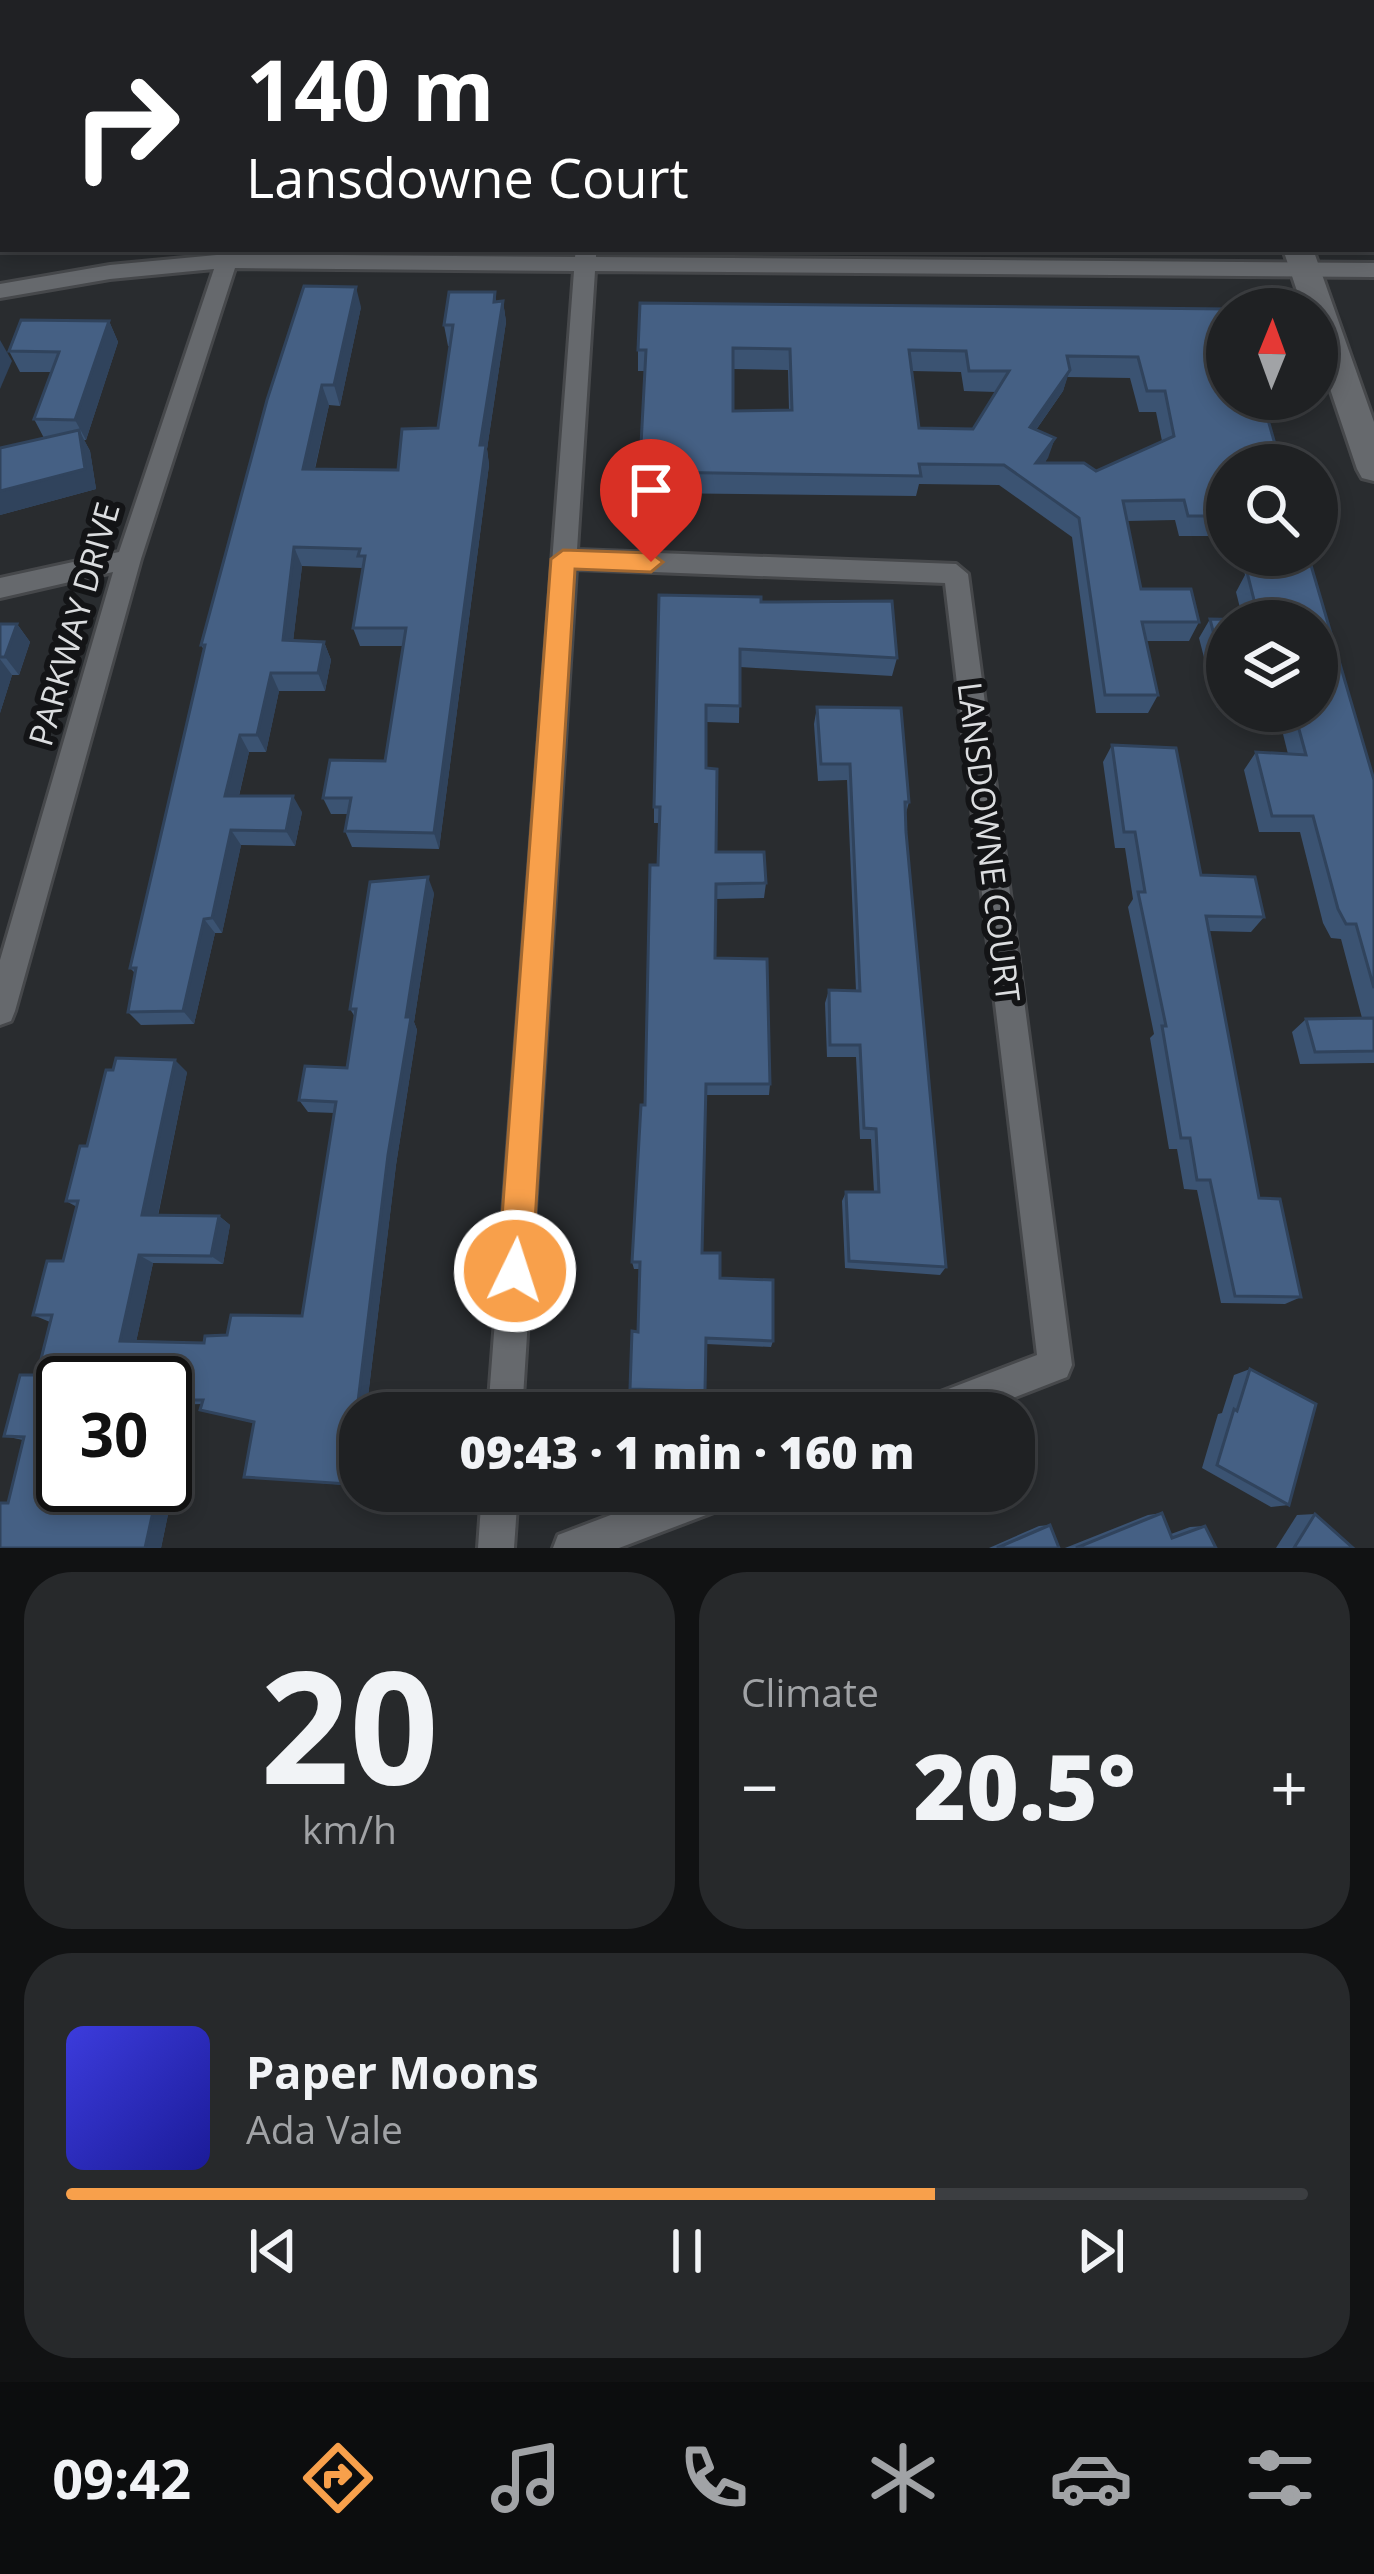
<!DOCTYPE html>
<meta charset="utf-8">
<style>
:root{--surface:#1f2123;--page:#27292b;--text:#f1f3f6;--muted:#a1a3a6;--line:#3c3e41;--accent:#f8a04b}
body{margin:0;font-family:"Open Sans",sans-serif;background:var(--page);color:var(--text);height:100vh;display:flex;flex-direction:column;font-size:45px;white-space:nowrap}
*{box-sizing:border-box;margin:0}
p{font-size:39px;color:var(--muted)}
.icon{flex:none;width:66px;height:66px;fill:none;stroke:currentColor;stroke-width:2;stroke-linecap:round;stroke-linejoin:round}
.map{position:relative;height:1548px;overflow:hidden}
.details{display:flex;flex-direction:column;gap:24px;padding:24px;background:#111213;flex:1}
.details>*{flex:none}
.hud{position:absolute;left:0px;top:0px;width:1374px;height:252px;box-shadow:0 6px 18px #0003,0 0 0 3px var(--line);background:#202124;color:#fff;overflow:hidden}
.needle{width:78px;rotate:1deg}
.controls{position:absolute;left:1206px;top:288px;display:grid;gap:24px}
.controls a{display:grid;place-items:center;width:132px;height:132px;border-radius:50%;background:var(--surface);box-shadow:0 6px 18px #0003,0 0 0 3px var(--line);font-size:60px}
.speed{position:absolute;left:36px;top:1356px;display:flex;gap:24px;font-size:60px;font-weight:700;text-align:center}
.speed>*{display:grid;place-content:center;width:156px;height:156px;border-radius:50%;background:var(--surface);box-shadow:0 6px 18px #0003,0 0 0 3px var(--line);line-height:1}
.speed .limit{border:6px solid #111;border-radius:18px;background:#fff;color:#111}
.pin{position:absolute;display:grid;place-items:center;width:102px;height:102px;color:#fff;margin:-123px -51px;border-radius:50% 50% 50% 0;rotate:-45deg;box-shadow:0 0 12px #0007}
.pin .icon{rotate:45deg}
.me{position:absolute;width:132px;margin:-66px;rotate:4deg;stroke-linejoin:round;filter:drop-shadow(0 0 9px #0008)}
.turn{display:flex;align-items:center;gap:42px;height:252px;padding:0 48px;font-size:54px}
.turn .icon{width:156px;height:156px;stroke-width:2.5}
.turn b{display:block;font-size:84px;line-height:102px}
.big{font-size:90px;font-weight:800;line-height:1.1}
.details .card{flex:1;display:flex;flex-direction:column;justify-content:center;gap:18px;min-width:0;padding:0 42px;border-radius:48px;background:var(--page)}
.details .dial{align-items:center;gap:0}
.dial b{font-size:156px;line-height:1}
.song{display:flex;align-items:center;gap:36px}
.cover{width:144px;height:144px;border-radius:18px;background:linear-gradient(135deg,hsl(240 70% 55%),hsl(240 70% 35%))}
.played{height:12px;border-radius:6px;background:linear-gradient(90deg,var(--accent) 70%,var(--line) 70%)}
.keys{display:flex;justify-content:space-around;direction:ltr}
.heat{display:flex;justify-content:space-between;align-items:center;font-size:66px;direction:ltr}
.details .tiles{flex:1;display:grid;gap:24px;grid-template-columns:1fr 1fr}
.card:last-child{grid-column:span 2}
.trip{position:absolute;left:339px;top:1392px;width:696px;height:120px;border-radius:48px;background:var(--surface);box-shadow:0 6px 18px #0003,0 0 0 3px var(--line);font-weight:800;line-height:120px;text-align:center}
.tab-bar{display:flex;height:192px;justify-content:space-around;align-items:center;background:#0c0d0e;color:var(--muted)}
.tab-bar .icon{width:84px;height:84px}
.tab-bar .current{color:var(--accent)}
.tab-bar b{font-size:54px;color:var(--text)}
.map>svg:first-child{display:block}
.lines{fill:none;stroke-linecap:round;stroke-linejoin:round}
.street-casing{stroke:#46484b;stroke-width:6}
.secondary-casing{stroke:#46484b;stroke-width:6}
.street{fill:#66696d;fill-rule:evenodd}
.secondary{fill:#66696d;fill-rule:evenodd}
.wall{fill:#3b5372;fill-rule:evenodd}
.shaded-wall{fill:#30435c}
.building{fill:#456084;stroke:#30435c;stroke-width:3;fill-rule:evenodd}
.route{fill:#f8a04b;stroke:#a16831;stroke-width:3}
.labels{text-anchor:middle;stroke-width:12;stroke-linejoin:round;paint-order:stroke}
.street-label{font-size:33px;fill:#dbdddf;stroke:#131416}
</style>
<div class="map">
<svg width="1374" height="1548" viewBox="0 0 1374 1548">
<rect width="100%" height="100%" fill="#292c2f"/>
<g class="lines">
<defs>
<g id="street">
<path d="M260,0H278L259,3Z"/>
<rect x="570" y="0" width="18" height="3"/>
<rect x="883" y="0" width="18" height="3"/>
<rect x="0" y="40" width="3" height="10"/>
<path d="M576,249H596V257L1374,263V277L595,271L577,550L956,564L968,574L1072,1365L1067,1377L974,1413H912L917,1401L1037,1355L945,583L576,569L522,1413H488L574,271L235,268L141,559L15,1011L11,1021L0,1025V960L113,572L0,598V578L119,552L214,269L110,279L0,298V284L110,265L227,254L575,257Z"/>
<path d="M482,1491H518L514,1548H478Z"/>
<path d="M674,1491H740L735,1504L619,1548H553L558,1535Z"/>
</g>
<g id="secondary">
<path d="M1202,0H1228L1229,3H1203Z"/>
<path d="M1283,249H1313L1374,422V481L1362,478L1357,469L1317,350V309H1303Z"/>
</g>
</defs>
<use href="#street" class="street-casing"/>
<use href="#secondary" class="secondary-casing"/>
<use href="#street" class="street"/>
<use href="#secondary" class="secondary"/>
</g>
<g class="wall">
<path d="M22,0H198L197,3H24Z"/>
<path d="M337,0H516L515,3H338Z"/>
<rect x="641" y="0" width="170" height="3"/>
<path d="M951,0H1147L1148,3H951Z"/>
<path d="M1308,0H1374V216H1371V3H1309Z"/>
<rect x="0" y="67" width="3" height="163"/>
<path d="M495,292L496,302L503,301L506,322L487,449L489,465L439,849L352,847L345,831L348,814H331L323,798L385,761L404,646H360L353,628L362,568L302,566L293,641L324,642L331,660L325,691H279L266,752H249L239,796L302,812L295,846L241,845L222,933H215L194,1024L141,1025L128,1012L135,973L130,968L204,650L201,645L267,400L361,307L340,406L329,405L315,469L398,470L438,428L450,346H448L444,325Z"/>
<path d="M1227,309V536H1179L1175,520L1127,521L1141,589L1199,622L1189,641H1146L1158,695L1148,713H1096L1072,537L999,485L919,484L916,496L653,493V484H641L640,464L645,371H638V350ZM733,369L788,370L789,410L733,411ZM912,371L961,372L964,391L996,392L973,429L919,428ZM1067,377L1130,378L1139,412H1156L1162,441L1096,471L1045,463L1055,438L1036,430L1063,391Z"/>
<path d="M109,321L118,342L86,440H84L90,451L96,489L0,515V448L44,438L34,419L51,372H20L9,351Z"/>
<path d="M1240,555H1308L1374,780V1063L1300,1064L1292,1032L1306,1019L1362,1018L1341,939L1331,938L1323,923L1300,832H1259L1244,770L1256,752L1288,754L1278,714H1230V711H1317L1227,621V708H1217L1199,638L1210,619L1243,620L1236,592L1245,575Z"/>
<path d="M761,602L897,658L892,676L740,667L739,723L706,722V768L716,852L766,883L764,898L716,899L715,958L770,1084L769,1095H705L702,1253L720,1278L773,1341L771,1347L706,1344L705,1395L632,1394L630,1389L638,1332L640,1269H634L632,1262L645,1105L658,865L660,823H654V807Z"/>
<path d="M0,624H17L30,642L19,675H12L0,713Z"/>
<path d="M817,707L909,802L906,813V832L946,1267L940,1275L845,1268L842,1201L846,1192H874L871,1139H860L856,1057H827L825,1003L829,990L856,991L847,780L818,781L814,724Z"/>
<path d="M1112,745L1201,875L1264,917L1251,932L1209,931L1259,1198L1301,1297L1285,1304L1221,1303L1197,1190L1184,1189L1177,1149H1169L1150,1038L1154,1034L1128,907L1133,899L1125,848H1115L1103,762Z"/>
<path d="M434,893L414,1022L417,1030L396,1165L366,1413H360V1467L358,1486L244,1477L254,1423L200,1410L202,1404L165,1405V1383H63V1485H107L105,1495L171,1500L161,1548H0L8,1503L23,1440L4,1436L37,1375L50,1322L33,1315L63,1261L77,1207L66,1201L87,1146L187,1072L158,1216H219L230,1225L223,1264L153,1263L136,1342L204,1343L302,1316L335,1113L308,1112L299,1100L347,1068L355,1017L350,1009Z"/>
<path d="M1250,1369L1289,1505L1271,1507L1202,1468L1218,1414L1222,1413L1234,1375Z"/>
<path d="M1162,1513L1171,1534L1190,1527L1205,1526L1216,1548H1065L1148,1515Z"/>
<path d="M1315,1514L1353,1548H1276L1297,1515Z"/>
<path d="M1050,1525L1059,1548H989L1039,1526Z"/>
</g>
<g class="shaded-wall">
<path d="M356,287L361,307L340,406L334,385Z"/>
<path d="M503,301L506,322L487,449L489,465L439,849L434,833L480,445Z"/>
<path d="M109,321L118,342L86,440L75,420Z"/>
<path d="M0,340L12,361L0,389Z"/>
<path d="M1070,370L1063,391L1024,447L1030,427Z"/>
<path d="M322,385L329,405L310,489L303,469Z"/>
<path d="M79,430L90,451L96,489L0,515V491Z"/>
<path d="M1055,438L1048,458L1030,483L1036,463Z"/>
<path d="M294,547L302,566L291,659L283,640Z"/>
<path d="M17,624L30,642L19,675L5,657Z"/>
<path d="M324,642L331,660L325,691L318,673Z"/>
<path d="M0,659L12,675L0,713Z"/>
<path d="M271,673L279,691L266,752L257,735Z"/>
<path d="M240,735L249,752L235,812L225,796Z"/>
<path d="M293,796L302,812L295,846L286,831Z"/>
<path d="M231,830L241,845L222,933L212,918Z"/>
<path d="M428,877L434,893L414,1022L417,1030L396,1165L366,1413H360V1467L358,1486L348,1484L406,1017Z"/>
<path d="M204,919L215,933L194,1024L183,1011Z"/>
<path d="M175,1060L187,1072L156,1224L142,1215Z"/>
<path d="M219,1216L230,1225L223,1264L211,1256Z"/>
<path d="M139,1255L153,1263L135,1347L120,1341Z"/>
<path d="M90,1485H107L105,1496L88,1494Z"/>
<path d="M156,1498L171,1500L161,1548H145Z"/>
</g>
<g class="building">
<path d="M435,0H510L509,3H435Z"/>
<rect x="740" y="0" width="71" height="3"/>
<path d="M969,0H1147L1148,3H969Z"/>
<path d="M1322,0H1374V189L1371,181V147H1374L1371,140V3H1323Z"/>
<rect x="0" y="67" width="3" height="82"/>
<path d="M3,160V209H0V161Z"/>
<path d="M304,286L356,287L334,385H322L303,469L398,470L402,429L438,428L453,325H444L449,292H495L494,302L503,301L480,445H486L434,833L345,831L351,798H323L330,760L385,761L406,628H353L365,556H358L360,549L294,547L283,640L324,642L318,673H271L257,735H240L225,796H293L286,831L231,830L212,918L204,919L183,1011L128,1012L136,968H130L205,645H201L267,400Z"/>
<path d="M640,303L1227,309V399H1262L1281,465H1227V516H1188L1184,500L1123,501L1141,589H1191L1199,622H1142L1158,695H1105L1079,518L1004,465L919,464L921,476L653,472V464H640L646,350H638ZM733,348L790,349L792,410L733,411ZM909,350L966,351L969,371H1009L973,429L919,428ZM1067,356L1138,357L1147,391H1165L1174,436L1096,471L1084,463H1036L1055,438L1030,427L1070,370Z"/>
<path d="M21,320L109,321L75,420L34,419L59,352L9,351Z"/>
<path d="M79,430L85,469L0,491V448Z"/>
<path d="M1256,555H1308L1374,780V988L1356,924H1346L1338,909L1313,816H1272L1256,752L1306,755L1294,711H1317V621H1227V686L1210,619L1259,620L1247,572L1261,573Z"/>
<path d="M659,595L761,597V602H775L892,601L897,658L740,649V706L706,705V768L717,769L716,852H764L766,883L716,884L715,958L767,959L770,1084H706L702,1253H720V1278L773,1280V1341L706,1338L705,1391L630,1389L632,1331L638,1332L640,1262H632L641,1105H645L650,865H658L660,807H654Z"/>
<path d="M0,624H17L5,657H0Z"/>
<path d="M817,707L901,708L909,802H905L906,832L946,1267L849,1261L846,1192H879L876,1129L864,1128L860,1045H830L829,990L860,991L850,764H821Z"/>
<path d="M1112,745L1176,748L1201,875L1255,877L1264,917L1206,916L1259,1198L1280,1199L1301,1297L1235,1296L1210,1180H1197L1190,1138H1181L1162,1026H1166L1138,892H1145L1135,832H1124Z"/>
<path d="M428,877L406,1017H411L388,1155L348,1484L244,1477L254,1422L200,1410L203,1400H165V1383H63V1485H90L88,1494L156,1498L145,1548H0V1503H8L24,1437L4,1436L20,1375H37L52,1315H33L47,1261H63L78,1201H66L80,1146H87L106,1070H113L116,1058L175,1060L142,1215L219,1216L211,1256L139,1255L120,1341L204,1343L205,1336L227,1335L231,1315L302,1316L336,1102L299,1100L305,1066L347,1068L356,1009H350L370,882Z"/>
<path d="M1374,1018V1051L1315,1052L1306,1019Z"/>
<path d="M1250,1369L1316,1404L1289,1505L1217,1465L1234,1409L1237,1411Z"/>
<path d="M1162,1513L1172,1538L1205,1526L1216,1548H1076Z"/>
<path d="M1315,1514L1353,1548H1294Z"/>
<path d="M1050,1525L1059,1548H997Z"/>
</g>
<path class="route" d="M563,550L651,553L663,562L651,572L575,569L532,1271L527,1283L515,1288L503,1283L498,1271L551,559Z"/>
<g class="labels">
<g class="street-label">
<text transform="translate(74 624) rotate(-74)" y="12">PARKWAY DRIVE</text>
<text transform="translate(989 842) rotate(83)" y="12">LANSDOWNE COURT</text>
</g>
</g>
</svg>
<div class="controls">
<a><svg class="needle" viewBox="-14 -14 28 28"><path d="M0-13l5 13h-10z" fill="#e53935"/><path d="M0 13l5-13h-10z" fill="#a1a3a6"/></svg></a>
<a><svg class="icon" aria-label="search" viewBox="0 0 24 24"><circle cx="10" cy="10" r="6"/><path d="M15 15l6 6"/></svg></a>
<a><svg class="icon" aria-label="layers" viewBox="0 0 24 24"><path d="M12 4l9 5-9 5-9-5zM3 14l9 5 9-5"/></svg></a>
</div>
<div class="speed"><div class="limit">30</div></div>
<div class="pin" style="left:651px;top:562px;background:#d93025"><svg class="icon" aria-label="arrive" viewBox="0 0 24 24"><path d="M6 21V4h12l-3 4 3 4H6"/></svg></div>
<svg class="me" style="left:515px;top:1271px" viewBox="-20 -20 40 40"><circle r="17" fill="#f8a04b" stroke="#fff" stroke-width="3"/><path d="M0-11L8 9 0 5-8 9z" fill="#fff"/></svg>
<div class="trip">09:43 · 1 min · 160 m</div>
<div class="hud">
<div class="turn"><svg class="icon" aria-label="right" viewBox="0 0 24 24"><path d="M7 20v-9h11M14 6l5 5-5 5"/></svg><div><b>140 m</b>Lansdowne Court</div></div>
</div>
</div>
<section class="details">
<div class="tiles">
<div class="card dial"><b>20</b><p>km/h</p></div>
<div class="card"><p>Climate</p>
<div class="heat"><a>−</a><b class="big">20.5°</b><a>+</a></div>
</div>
<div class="card">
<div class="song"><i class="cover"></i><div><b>Paper Moons</b><p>Ada Vale</p></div></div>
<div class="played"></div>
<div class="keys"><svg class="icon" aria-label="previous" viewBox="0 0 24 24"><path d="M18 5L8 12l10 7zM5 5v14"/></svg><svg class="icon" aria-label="pause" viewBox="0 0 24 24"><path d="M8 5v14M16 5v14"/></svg><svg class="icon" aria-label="next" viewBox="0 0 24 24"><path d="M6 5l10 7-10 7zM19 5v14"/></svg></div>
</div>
</div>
</section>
<nav class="tab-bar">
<b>09:42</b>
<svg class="icon current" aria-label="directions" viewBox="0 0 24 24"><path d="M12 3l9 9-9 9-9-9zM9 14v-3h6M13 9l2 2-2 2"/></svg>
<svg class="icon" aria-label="music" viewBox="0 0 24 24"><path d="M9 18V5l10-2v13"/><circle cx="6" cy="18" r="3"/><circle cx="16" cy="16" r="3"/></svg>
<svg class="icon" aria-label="phone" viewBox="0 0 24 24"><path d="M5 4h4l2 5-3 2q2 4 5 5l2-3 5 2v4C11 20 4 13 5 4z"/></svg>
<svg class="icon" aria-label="climate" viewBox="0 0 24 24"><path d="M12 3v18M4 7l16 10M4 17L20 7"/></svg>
<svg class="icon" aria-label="car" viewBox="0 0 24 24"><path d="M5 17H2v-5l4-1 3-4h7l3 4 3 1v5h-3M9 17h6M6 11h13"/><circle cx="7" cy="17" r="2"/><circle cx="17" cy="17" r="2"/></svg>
<svg class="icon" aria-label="filters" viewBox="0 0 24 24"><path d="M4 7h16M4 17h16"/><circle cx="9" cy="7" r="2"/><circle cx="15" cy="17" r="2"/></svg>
</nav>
